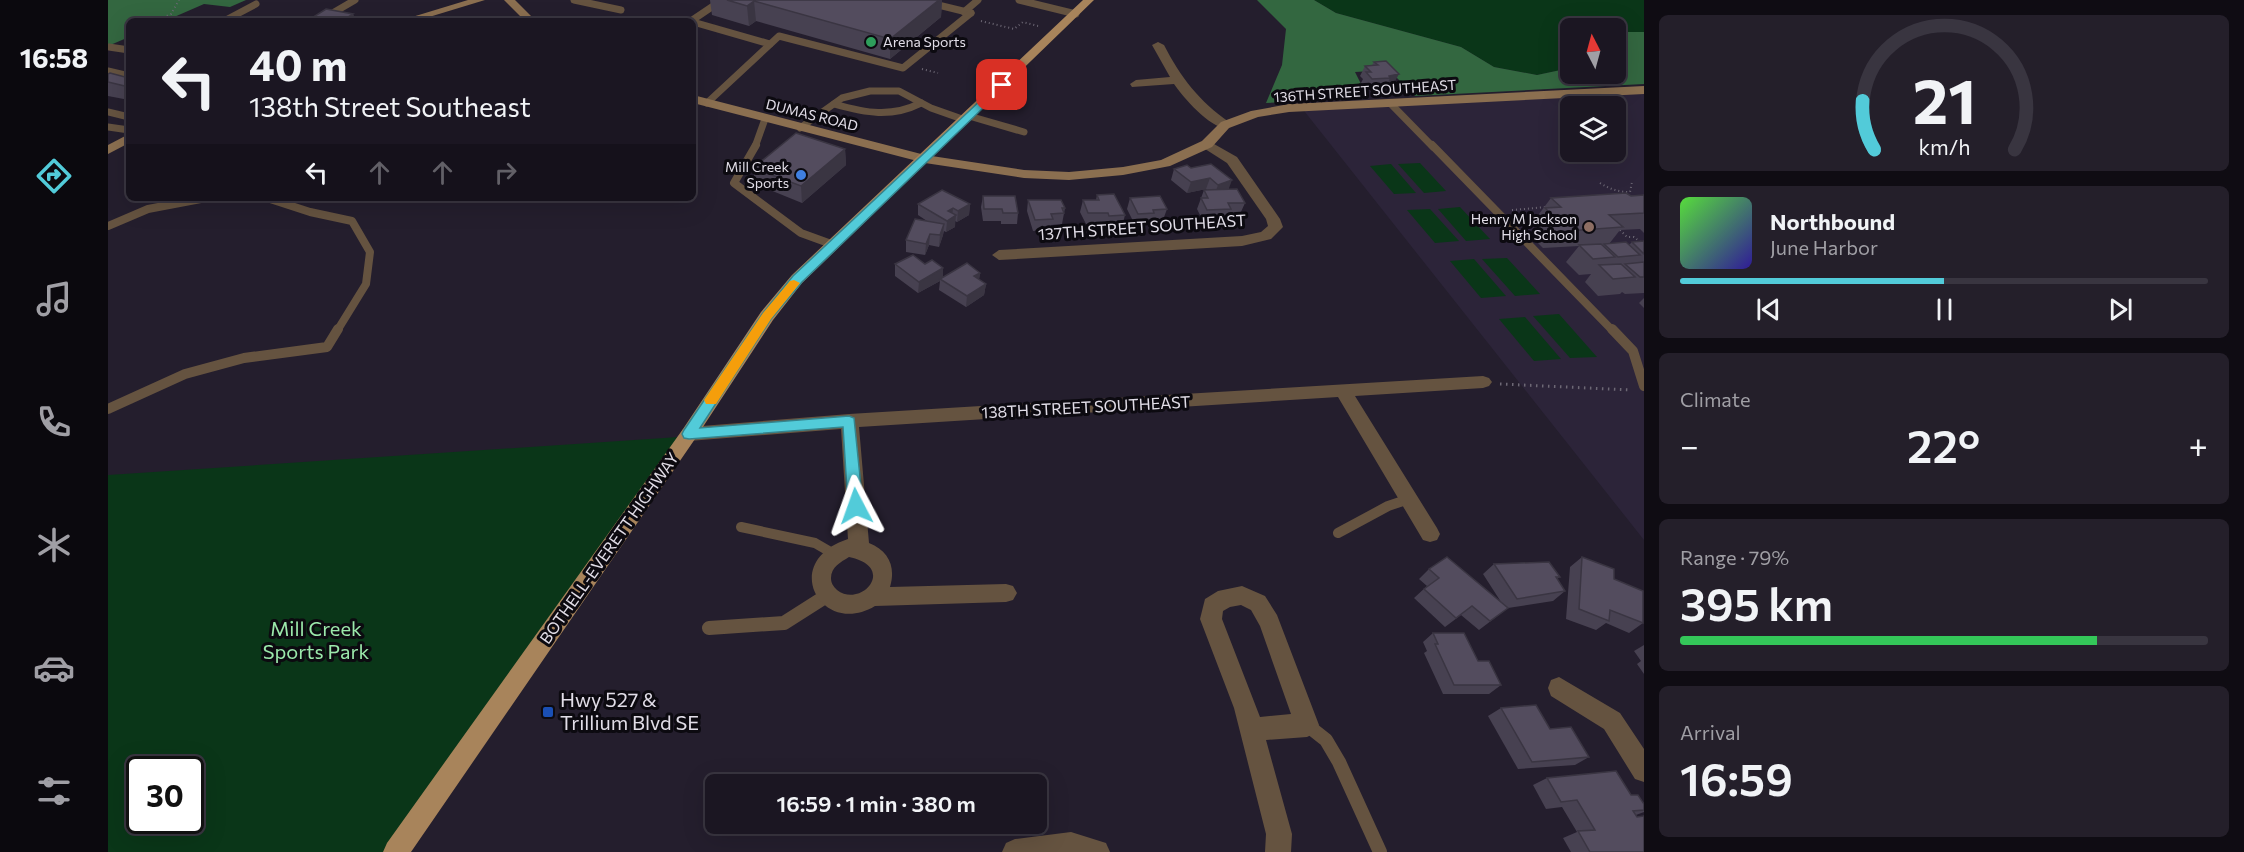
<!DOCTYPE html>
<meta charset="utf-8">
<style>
:root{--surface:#1b1622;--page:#241f2a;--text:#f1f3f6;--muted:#a09fa5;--line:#393540;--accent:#52cbd9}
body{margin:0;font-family:Commissioner,sans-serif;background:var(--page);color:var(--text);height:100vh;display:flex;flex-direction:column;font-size:22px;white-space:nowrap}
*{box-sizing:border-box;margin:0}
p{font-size:20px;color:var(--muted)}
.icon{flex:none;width:33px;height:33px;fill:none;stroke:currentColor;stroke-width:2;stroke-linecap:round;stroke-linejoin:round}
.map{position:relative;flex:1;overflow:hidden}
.side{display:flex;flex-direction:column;gap:15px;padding:15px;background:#0f0c13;width:600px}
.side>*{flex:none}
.guide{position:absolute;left:18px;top:18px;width:570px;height:183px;border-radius:9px;box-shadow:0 6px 24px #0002,0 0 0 2px var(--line);background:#1b1622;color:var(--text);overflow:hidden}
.needle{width:39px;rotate:354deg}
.buttons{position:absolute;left:1452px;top:18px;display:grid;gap:12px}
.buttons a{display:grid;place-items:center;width:66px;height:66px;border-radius:9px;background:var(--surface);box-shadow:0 6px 24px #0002,0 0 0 2px var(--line);font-size:30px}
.speed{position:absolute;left:18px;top:756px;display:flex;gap:12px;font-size:30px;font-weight:700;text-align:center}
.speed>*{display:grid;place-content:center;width:78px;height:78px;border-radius:50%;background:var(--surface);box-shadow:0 6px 24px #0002,0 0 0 2px var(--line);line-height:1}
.speed .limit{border:3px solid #111;border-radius:9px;background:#fff;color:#111}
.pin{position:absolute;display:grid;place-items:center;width:51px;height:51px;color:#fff;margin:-26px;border-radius:12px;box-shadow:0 3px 9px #0006}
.me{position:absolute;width:66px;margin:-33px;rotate:356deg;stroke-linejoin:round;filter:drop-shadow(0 0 4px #0008)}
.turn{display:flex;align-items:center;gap:21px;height:126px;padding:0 24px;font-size:27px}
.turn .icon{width:78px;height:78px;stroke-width:2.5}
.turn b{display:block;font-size:42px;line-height:51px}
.lanes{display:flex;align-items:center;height:57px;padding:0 24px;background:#0003;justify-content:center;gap:30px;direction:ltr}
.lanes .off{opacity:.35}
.big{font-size:45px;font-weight:600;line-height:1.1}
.side .card{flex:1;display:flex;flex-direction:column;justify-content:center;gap:9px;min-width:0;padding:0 21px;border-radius:9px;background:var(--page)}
.side .dial{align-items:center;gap:0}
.dial svg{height:156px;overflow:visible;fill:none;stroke:var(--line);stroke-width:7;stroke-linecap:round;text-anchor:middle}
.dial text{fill:var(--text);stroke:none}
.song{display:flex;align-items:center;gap:18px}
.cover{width:72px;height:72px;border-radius:9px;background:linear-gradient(135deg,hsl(110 70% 55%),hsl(250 70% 35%))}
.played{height:6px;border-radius:3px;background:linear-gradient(90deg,var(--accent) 50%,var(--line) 50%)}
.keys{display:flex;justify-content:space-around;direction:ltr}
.heat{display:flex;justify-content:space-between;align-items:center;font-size:33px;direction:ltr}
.charge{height:9px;border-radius:4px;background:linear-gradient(90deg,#34c759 79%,var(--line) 0)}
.trip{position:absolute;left:597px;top:774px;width:342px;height:60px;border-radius:9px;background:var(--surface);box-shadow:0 6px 24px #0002,0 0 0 2px var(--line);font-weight:600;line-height:60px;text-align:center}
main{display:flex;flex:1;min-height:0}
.dock{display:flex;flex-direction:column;width:108px;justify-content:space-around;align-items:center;background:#0b090e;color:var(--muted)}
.dock .icon{width:42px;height:42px}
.dock .current{color:var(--accent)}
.dock b{font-size:27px;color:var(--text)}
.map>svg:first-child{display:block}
.built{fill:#2c2439;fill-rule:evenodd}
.green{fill:#0a3618;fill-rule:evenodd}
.forest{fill:#336740}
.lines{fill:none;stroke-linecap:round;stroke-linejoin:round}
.path-far1{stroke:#6d6875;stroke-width:2;stroke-dasharray:1 3;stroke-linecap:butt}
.path{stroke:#6d6875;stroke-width:3;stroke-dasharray:1.5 4.5;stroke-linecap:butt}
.lane-far3{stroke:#655340;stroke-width:7}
.lane-far2{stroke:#655340;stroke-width:8}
.lane-far1{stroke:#655340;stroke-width:10}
.lane{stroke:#655340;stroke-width:14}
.street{fill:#655340;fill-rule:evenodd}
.secondary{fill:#8b6f50;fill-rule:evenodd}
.primary{fill:#a8845b;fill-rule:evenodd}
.wall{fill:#474151}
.shaded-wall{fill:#3a3542}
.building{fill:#534c5e;stroke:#3a3542;stroke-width:1.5}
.route{fill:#52cbd9;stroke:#35848d;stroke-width:1.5}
.slow{fill:#f59e0b}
.leisure-dot{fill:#2e9e5b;stroke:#0c0a10;stroke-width:2}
.shop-dot{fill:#3f7fe0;stroke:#0c0a10;stroke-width:2}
.education-dot{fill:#8d6e63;stroke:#0c0a10;stroke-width:2}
.transit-dot{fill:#1a4fb4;stroke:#0c0a10;stroke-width:2}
.labels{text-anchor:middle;stroke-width:6;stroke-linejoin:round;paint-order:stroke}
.far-poi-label{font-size:14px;fill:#e1dde7;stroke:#0c0a10;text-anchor:end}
.far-street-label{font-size:14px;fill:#e1dde7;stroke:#0c0a10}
.street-label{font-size:16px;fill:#e1dde7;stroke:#0c0a10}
.near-park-label{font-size:20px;fill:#9be9ab;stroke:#0c0a10}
.near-poi-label{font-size:20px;fill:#e1dde7;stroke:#0c0a10;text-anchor:start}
</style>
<main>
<nav class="dock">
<b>16:58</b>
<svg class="icon current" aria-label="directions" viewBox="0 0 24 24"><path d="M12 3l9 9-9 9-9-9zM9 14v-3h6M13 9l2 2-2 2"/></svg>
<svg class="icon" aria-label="music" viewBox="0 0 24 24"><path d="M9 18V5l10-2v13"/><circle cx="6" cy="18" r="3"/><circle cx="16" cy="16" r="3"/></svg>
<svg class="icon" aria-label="phone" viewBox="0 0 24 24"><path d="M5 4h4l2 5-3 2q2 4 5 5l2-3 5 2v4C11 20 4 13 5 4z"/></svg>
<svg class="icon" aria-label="climate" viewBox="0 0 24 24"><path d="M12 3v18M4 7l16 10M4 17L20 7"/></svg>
<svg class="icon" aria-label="car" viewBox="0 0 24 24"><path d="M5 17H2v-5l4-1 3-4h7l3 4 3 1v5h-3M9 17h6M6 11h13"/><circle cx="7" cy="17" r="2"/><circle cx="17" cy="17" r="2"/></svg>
<svg class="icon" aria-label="filters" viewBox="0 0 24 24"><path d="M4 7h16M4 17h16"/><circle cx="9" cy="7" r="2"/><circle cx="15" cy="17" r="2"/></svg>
</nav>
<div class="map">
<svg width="1536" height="852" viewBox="0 0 1536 852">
<rect width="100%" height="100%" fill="#241e2d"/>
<path class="built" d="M1536,90V540L1193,107ZM1462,106H1508V152H1462Z"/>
<g class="green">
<path d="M1206,0H1536V32H1508V28H1462V68L1429,75L1386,67L1353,47L1228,13Z"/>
<path d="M1312,163L1338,191L1316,193L1290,164Z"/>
<path d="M1283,164L1308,193L1286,194L1262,166Z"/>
<path d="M1352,207L1382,239L1358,241L1330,209Z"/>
<path d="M1322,209L1351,241L1327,243L1299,210Z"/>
<path d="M1399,258L1432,294L1407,296L1374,259Z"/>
<path d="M1366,259L1398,296L1373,298L1342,261Z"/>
<path d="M1451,314L1489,357L1462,358L1425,316Z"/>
<path d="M1417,317L1453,359L1426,361L1391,319Z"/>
<path d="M571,437L278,852H0V475ZM32,770H82V820H32Z"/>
</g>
<g class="forest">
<path d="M0,0H138L122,7L96,4L57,21H21V37L0,46Z"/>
<path d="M1149,0H1206L1228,13L1353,47L1386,67L1429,75L1462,68V74H1508V32H1536V84L1307,96L1281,70L1247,72L1260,98L1158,103L1174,65L1178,29Z"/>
</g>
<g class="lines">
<g class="path-far1">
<path d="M48,21L63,14L71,0"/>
<path d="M873,21L906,29L915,22L930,26"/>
<path d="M814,69L830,73"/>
<path d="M1492,183C1502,189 1510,192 1522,192L1524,182"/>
<path d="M1404,210L1439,207"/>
<path d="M1512,230L1519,237H1526L1536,245"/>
</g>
<path class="path" d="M1392,384L1523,390"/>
<g class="lane-far3">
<path d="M466,0L513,10"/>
<path d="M810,0L863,13"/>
<path d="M911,0L968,14"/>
<path d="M856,12L870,0"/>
<path d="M116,21L148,4"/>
<path d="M211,21L247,0"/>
<path d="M583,21L614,0"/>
<path d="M585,22L662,44"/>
<path d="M1,47L21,50"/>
<path d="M0,71L17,75"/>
<path d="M0,84L21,73"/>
<path d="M599,103L671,36L795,68L863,13"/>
<path d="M1282,103L1325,147"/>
<path d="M726,104C758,113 783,118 813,103"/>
<path d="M0,112L21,117"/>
<path d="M861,116L916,132"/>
<path d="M0,127L21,130"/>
<path d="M692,128L734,98L762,91H791L823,108L857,120"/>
<path d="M647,147L657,119"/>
</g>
<g class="lane-far2">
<path d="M648,145L626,183L693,233L726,245"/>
<path d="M1324,145L1505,331"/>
<path d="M159,198L202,212L244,221L262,252L258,284L229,331"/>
<path d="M0,226L40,209L98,198"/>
</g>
<g class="lane-far1">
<path d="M1504,329L1525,351L1536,386"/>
<path d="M0,409L77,374L136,358L219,347L230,329"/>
<path d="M633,527L707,543L726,554"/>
<path d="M1230,533L1280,506L1301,499"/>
</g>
<g class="lane">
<path d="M601,628L676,623L720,595"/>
<path d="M1199,725L1218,740L1231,762L1272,852"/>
</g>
<g class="street">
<path d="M1050,42L1056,45C1073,78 1091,101 1121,122L1123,125L1121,128C1104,131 1075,97 1066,84L1024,87L1022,84L1028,80L1062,77L1044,45Z"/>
<path d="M1099,140L1129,157L1172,219L1175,227L1163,239L1134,246L891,260L884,255L891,250L1134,236L1153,232L1160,226L1158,219L1119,163L1094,147L1093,144L1094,141Z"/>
<path d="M1375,376L1381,378L1384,382L1381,386L1375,388L1247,396L1329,528L1332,534L1329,540L1322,542L1315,540L1230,397L751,427L761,543C781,551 788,567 782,587L898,584L905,586L909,593L905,600L898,602L767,606C714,638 670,562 740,539L733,429L581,441L575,439L572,434L575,429L581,427L741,414ZM741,557C790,567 753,609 729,590C725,586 723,583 723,578C723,567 733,562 741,557Z"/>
<path d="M1134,586L1157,596L1169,615L1211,725L1207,733L1199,737L1158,740L1184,834L1183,852H1157L1158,834L1126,708L1092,619L1097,599L1110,591ZM1133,605L1143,610L1152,626L1183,714L1152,717L1114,619L1115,611L1122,607Z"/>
<path d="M1451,677L1512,713L1536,749V782L1527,779L1496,729L1443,696L1440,688L1443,680Z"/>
<path d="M963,832L998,843L1002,852H894L898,843L907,839Z"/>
</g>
<g class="secondary">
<path d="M360,0H377L308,21H291Z"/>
<path d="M396,0H407L428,21H417Z"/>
<path d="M1536,86V94L1181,112L1150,117L1121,128L1104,147L1062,166L1015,175L961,180L916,178L817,163L585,103V95L817,155L916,170L961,172L1015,167L1053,160L1094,141L1113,122L1143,111L1181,104Z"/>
<path d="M21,134V143L0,154V145Z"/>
</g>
<path class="primary" d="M975,0H986L694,283L665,320L587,439L303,852H275L279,843L575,429L653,312L684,275Z"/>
</g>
<g class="wall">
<path d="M602,0H834L833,17L782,59L648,21L641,26L604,15Z"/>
<path d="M1278,61L1285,85L1278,87L1277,89H1259L1253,83L1255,79L1252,76L1257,66L1264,65L1266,62Z"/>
<path d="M0,74L21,78V100L0,96Z"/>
<path d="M737,149L738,165L694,203L647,184L645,168Z"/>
<path d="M1103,164L1121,189L1137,203L1132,214H1121L1119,220L1095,221L1089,209L1096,190H1099L1098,189L1079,193L1063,180L1066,169L1083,168Z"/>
<path d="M989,195L1017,215L1014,227L999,228L997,224H978L972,212L975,200H988Z"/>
<path d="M1536,195V233L1532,229L1512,230L1501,244L1521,245L1524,242L1536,241V293L1517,294L1514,292L1512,294L1490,296L1477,282L1483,274L1471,275L1458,262L1471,246L1435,248L1422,235L1428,228L1425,225L1432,215L1431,214L1443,198Z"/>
<path d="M875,196L910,213L909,224H893V221H875L873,207Z"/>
<path d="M1022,198L1059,209L1055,220L1044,221L1043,224L1027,225L1019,209Z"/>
<path d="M920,200L957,208L954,224L943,225L942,230L925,231L919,211Z"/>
<path d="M810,204H862L861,215L849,222L847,221V227L838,232L836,231L835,235L831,247L821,245L817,255L798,252V240L819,221L810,215Z"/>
<path d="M787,264H817L835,268V278L872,273L871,280L878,284L876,295L858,307L831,290L832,281L810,293L787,276Z"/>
<path d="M1536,298V308L1531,303Z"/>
<path d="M1474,557L1506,579L1535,623L1521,633L1498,623L1488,630L1458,619L1462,567Z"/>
<path d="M1386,564L1452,577L1449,579L1457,591L1445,601L1400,608L1371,630L1353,615L1337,627L1306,598L1319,586L1311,579L1321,569L1393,602L1375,574Z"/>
<path d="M1325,633L1370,661L1393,685L1381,694H1335L1316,653L1319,651L1315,642Z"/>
<path d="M1536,645V674L1529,664L1533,661L1526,651Z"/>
<path d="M1393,708L1442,729L1481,757L1467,765L1410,769L1380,716Z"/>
<path d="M1439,778L1523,795L1536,804V812L1528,815L1536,852H1463L1455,838L1469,832L1454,807L1438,809L1425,785Z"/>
</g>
<g class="shaded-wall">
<path d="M831,0H834L833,17L782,59V39Z"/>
<path d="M646,1L648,21L641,26L639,6Z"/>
<path d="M245,14L249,21H234Z"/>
<path d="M1291,74L1285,85L1278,87L1282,78L1281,76Z"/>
<path d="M737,149L738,165L694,203L693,186Z"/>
<path d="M1102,178L1098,189L1079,193L1083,182Z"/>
<path d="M1124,180L1120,191L1106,196L1110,185Z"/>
<path d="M862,204L861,215L849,222L850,211Z"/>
<path d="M845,208L844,218L848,215L847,227L838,232L840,211Z"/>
<path d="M836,224L835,235L831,247L832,235Z"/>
<path d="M822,234L821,245L817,255L818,244Z"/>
<path d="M835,268V279H832V281L810,293L811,282Z"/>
<path d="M872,273L870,284L866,276Z"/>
<path d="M878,284L876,295L858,307L859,296Z"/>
</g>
<g class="building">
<path d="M619,0H831L782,39L646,1L639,6Z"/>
<path d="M218,9L245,14L234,21H199Z"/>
<path d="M1278,61L1291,74L1281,76L1282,78L1264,79L1258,72H1263L1257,66L1270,65L1266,62Z"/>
<path d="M2,73L21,78V87L0,82V74Z"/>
<path d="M688,133L737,149L693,186L645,168Z"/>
<path d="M1103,164L1124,180L1110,185L1102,178L1083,182L1066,169L1079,165L1083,168Z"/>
<path d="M1129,189L1137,203H1120L1123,209L1099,210L1093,198H1100L1096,190Z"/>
<path d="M834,190L862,204L850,211L845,208L840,211L848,215L839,221L810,204Z"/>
<path d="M1518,193L1523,196L1536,195V213L1501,215L1515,227L1447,232L1434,219L1447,218L1437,208L1453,207L1443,198Z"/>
<path d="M1006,194L1017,215L1001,216L1000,213H980L975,200H991L989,195Z"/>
<path d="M875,196H907L910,213H895L894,209H876Z"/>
<path d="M1052,196L1059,209L1045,210L1046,213L1030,214L1022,198Z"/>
<path d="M920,200H953L957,208H954L956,213L943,214L945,219L927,220Z"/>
<path d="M807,219L836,224L832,235L822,234L818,244L798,240Z"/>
<path d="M1536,241V254L1524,242Z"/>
<path d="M1518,242L1532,255L1510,257L1496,244Z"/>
<path d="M1493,244L1507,257L1485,259L1471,245Z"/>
<path d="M805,255L817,264L824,260L835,268L811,282L787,264Z"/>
<path d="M1536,262V277H1532L1517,264Z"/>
<path d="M859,263L872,273L866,276L878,284L859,296L832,279Z"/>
<path d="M1513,264L1527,277L1505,279L1491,265Z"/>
<path d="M1339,557L1400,608L1382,621L1364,606L1348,618L1316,589L1331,578L1321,569Z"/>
<path d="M1474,557L1506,569V579L1535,591V623L1502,610L1501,621L1471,609Z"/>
<path d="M1441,562L1452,577H1448L1457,591L1409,599L1386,564Z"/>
<path d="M1325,633H1356L1370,661H1381L1393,685H1346L1327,644H1330Z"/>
<path d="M1428,705L1442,729L1463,727L1481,757L1424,762L1393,708Z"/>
<path d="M1508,771L1523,795H1530L1536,804V810L1525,811L1529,817L1536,816V852H1482L1470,831L1487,830L1469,800L1453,802L1439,778Z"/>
</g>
<path class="route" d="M891,83L899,85L694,282L663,319L592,428L741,416L746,418L755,506L753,510H742L740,506L735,427L581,439L576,438L574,434L576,430L655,313L685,276Z"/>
<path class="slow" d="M686,280L692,283L663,319L608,404H598L596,400L598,397L655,313L682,281Z"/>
<circle class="leisure-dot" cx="763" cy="42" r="6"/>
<circle class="shop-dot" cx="693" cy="175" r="6"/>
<circle class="education-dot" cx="1481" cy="227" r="6"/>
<rect class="transit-dot" x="434" y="706" width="12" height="12" rx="3"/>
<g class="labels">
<g class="far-poi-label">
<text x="775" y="47" text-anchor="start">Arena Sports</text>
<text x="681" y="172">Mill Creek<tspan x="681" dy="16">Sports</tspan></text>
<text x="1469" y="224">Henry M Jackson<tspan x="1469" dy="16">High School</tspan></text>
</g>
<g class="far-street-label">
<text transform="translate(1257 91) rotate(-4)" y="5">136TH STREET SOUTHEAST</text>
<text transform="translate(704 115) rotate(14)" y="5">DUMAS ROAD</text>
</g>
<g class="street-label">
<text transform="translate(1034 227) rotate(-4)" y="6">137TH STREET SOUTHEAST</text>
<text transform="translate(978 407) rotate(-3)" y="6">138TH STREET SOUTHEAST</text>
<text transform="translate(501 548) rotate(-55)" y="6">BOTHELL-EVERETT HIGHWAY</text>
</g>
<g class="near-park-label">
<text x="208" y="636">Mill Creek<tspan x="208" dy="23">Sports Park</tspan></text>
</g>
<g class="near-poi-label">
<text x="452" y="707">Hwy 527 &amp;<tspan x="452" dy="23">Trillium Blvd SE</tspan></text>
</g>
</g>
</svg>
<div class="buttons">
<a><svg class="needle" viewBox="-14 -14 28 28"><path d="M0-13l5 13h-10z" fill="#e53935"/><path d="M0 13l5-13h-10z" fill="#a09fa5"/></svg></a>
<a><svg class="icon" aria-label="layers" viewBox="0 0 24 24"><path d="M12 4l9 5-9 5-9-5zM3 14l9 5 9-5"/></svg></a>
</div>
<div class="speed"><div class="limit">30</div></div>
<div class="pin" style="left:894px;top:85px;background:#d93025"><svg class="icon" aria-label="arrive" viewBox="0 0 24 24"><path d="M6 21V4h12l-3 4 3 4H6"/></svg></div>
<svg class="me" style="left:748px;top:506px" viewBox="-20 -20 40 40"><path d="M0-17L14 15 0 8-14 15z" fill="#52cbd9" stroke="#fff" stroke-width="4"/></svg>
<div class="trip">16:59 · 1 min · 380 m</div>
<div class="guide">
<div class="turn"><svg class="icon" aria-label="left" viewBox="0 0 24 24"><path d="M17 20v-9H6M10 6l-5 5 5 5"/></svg><div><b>40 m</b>138th Street Southeast</div></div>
<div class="lanes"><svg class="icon" aria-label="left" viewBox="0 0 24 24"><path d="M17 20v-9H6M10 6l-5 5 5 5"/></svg><svg class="icon off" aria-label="ahead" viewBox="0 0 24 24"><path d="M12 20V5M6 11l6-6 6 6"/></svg><svg class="icon off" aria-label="ahead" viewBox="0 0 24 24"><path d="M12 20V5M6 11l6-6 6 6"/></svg><svg class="icon off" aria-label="right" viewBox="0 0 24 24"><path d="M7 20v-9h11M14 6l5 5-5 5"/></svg></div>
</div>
</div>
<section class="side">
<div class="card dial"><svg viewBox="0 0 100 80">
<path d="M14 69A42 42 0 1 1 86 69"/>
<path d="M14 69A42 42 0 0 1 8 44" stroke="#52cbd9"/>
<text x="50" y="56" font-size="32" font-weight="700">21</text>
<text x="50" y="72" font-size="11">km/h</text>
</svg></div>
<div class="card">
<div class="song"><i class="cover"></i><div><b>Northbound</b><p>June Harbor</p></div></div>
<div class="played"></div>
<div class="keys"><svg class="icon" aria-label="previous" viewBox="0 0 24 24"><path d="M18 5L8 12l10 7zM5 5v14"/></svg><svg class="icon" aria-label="pause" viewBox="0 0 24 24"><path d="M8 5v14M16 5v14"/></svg><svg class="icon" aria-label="next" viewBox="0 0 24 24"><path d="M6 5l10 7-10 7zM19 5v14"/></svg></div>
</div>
<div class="card"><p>Climate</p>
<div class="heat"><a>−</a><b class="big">22°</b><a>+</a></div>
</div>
<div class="card"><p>Range · 79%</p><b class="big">395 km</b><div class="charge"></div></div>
<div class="card"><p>Arrival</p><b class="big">16:59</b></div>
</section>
</main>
